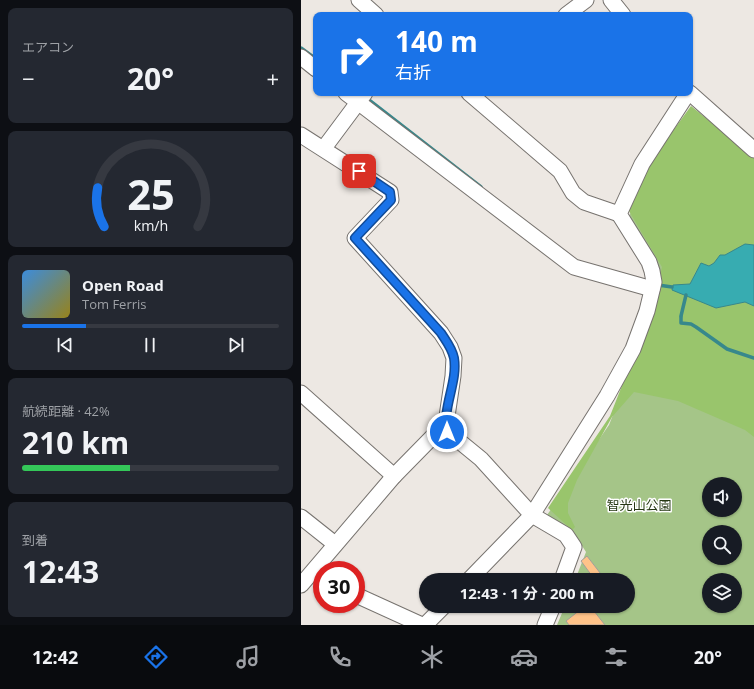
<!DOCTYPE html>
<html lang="ja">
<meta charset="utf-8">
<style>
:root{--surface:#171b24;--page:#242831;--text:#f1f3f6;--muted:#9ea1a6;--line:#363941;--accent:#1a73e8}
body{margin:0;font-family:"Open Sans","Noto Sans JP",sans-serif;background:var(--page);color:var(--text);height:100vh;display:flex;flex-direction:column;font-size:15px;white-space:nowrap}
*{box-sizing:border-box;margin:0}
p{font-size:13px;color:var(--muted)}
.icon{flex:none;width:22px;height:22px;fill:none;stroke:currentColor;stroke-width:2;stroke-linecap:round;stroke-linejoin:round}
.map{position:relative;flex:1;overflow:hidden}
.details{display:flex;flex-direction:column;gap:8px;padding:8px;background:#0d0f14;width:301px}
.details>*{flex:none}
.hud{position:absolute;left:12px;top:12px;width:380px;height:84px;border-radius:8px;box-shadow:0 1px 3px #0004;background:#1a73e8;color:#fff;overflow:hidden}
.tools{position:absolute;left:401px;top:477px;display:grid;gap:8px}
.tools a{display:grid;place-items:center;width:40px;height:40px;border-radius:50%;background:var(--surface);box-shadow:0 1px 3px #0004;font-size:20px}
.speed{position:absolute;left:12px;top:561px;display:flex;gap:8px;font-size:20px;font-weight:700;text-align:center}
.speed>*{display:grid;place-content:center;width:52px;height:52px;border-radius:50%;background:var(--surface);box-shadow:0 1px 3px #0004;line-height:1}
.speed .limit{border:6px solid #d22;background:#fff;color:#111}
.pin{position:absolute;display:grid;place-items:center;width:34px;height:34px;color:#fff;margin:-17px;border-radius:8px;box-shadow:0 2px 6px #0006}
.me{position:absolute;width:44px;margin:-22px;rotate:0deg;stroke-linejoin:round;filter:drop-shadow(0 0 3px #0008)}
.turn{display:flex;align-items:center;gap:14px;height:84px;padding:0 16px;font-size:18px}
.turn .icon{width:52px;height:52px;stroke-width:2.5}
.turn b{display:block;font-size:28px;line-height:34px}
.big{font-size:30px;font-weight:700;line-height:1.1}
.details .widget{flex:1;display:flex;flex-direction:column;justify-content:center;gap:6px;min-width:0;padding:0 14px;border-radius:8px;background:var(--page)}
.details .dial{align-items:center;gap:0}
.dial svg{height:104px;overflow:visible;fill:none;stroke:var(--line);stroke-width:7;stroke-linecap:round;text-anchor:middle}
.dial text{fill:var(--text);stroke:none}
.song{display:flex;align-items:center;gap:12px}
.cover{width:48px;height:48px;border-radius:6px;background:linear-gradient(135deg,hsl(210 70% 55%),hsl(50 70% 35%))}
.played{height:4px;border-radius:2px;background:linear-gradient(90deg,var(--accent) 25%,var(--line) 25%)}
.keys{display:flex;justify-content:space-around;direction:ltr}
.heat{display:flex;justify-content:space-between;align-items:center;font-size:22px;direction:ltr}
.charge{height:6px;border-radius:3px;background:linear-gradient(90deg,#34c759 42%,var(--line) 0)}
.trip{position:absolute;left:118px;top:573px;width:216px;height:40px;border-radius:20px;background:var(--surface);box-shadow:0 1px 3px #0004;font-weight:700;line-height:40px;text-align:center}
.tab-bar{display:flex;height:64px;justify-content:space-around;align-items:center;background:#090b0e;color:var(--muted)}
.tab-bar .icon{width:28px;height:28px}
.tab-bar .selected{color:var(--accent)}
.tab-bar b{font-size:18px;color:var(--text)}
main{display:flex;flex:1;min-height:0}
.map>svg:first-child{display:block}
.green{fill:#a5c588;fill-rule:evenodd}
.forest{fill:#99c56c}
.water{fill:#37acb1;stroke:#37888c}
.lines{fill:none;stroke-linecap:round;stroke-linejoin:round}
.stream{stroke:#37888c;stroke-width:3.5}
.building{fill:#ffc389;stroke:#a49f9b}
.minor-casing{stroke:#77736f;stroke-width:17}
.minor{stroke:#fff;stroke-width:15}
.route-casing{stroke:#114b97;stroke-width:10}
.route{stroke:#1a73e8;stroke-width:7}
.labels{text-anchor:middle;stroke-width:3;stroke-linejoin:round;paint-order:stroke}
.park-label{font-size:13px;fill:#253712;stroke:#fff}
</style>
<main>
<section class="details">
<div class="widget"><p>エアコン</p>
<div class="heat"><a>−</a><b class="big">20°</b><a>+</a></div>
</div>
<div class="widget dial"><svg viewBox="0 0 100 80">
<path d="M14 69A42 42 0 1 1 86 69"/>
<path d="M14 69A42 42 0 0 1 9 39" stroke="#1a73e8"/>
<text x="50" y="56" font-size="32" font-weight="700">25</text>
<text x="50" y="72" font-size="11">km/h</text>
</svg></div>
<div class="widget">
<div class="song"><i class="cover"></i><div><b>Open Road</b><p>Tom Ferris</p></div></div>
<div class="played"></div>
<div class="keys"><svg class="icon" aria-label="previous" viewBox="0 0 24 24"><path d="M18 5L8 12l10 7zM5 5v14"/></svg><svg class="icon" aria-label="pause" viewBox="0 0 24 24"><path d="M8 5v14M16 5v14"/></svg><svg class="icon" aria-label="next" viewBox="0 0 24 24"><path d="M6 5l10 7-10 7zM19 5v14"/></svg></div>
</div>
<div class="widget"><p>航続距離 · 42%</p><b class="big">210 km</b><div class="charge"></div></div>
<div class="widget"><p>到着</p><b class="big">12:43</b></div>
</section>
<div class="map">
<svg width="453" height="625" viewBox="0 0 453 625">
<rect width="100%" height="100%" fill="#ede8e3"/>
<path class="green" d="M453,161V625H256L264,606H327V580H274L285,552L271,530L265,533L244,518L308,425L352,314L360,277L326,221L350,166ZM408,484H434V510H408ZM408,532H434V558H408ZM408,580H434V606H408Z"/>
<path class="forest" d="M390,106L453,157V245C437,244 433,256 419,255L413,263L395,271L389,284L372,285L415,308L444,302L453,306V437L444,430L377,401L333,392L311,417L276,480L267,503V513L274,527L271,530L247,508L309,416L352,307L361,267L328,211L352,158Z"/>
<path class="water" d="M444,244L453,245V306L444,302L415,308L371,290L372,285L389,284L400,263L408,266L413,263L419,255H424Z"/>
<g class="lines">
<g class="stream">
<path d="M0,48L15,59"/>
<path d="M68,100L180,187"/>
<path d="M357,285L371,287"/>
<path d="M380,316L385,295"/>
<path d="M380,317V323L390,324L395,327L426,349L453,358"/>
</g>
</g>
<g class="building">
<path d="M286,556L303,578L301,580H294L280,561Z"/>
<path d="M284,606H289L304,625H268L265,621Z"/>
</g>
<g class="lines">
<defs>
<g id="minor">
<path d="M58,0L75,15"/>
<path d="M310,0L322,15"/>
<path d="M265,15L285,0"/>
<path d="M0,57L15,69"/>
<path d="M45,93L273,267L351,289"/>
<path d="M168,93L259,171L272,193L283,202L318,214"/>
<path d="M389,93L453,150"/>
<path d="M0,135L89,192L90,200L54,238L140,333L149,347L153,358L152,376L145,423L147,432L180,459L231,515L168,580"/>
<path d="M23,148L64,93"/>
<path d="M0,393L93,476"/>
<path d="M0,517L34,544"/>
<path d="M261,580L273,547L265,535L231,515L306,396L332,349L346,311L353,282L351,271L348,262L318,214L341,164L387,93"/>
<path d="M0,585L93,476L145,423"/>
<path d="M55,595L121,625"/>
<path d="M124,625L143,606"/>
<path d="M244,625L252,606"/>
</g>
</defs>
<use href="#minor" class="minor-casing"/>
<use href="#minor" class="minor"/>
</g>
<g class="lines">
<defs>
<path id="route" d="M58,171L89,192L90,200L54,238L140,333C145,341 151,348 153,358C157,382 141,407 146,432"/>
</defs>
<use href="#route" class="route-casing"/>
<use href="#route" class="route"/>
</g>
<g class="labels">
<g class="park-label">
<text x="338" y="510">智光山公園</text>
</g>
</g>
</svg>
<div class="tools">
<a><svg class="icon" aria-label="sound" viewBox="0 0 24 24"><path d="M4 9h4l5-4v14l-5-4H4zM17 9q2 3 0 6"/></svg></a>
<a><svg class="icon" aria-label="search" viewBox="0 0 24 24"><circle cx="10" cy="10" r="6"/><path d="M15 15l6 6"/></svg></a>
<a><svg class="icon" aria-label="layers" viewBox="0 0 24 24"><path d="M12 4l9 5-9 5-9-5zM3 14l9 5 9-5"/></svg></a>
</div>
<div class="speed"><div class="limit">30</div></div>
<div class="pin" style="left:58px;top:171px;background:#d93025"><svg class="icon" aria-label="arrive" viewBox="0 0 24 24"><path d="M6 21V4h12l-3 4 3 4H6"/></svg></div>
<svg class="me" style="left:146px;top:432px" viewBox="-20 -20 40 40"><circle r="17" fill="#1a73e8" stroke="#fff" stroke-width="3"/><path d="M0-11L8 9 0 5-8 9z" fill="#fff"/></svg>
<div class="trip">12:43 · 1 分 · 200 m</div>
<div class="hud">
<div class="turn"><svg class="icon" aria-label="right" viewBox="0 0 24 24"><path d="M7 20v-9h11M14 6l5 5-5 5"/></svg><div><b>140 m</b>右折</div></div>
</div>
</div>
</main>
<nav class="tab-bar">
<b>12:42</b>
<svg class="icon selected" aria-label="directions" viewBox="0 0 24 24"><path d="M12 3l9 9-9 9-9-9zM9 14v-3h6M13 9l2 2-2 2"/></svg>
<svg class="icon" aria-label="music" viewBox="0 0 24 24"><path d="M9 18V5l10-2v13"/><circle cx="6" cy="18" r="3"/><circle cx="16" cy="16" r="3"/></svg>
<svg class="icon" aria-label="phone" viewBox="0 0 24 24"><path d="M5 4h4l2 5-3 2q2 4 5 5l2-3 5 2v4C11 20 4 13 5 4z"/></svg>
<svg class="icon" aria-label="climate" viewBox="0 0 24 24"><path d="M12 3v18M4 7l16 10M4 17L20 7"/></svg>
<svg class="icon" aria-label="car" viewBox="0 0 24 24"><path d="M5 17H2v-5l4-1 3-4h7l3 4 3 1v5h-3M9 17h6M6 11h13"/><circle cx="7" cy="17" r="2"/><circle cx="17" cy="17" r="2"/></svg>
<svg class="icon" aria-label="filters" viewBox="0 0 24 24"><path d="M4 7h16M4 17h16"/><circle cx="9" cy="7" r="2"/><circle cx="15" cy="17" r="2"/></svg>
<b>20°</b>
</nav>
